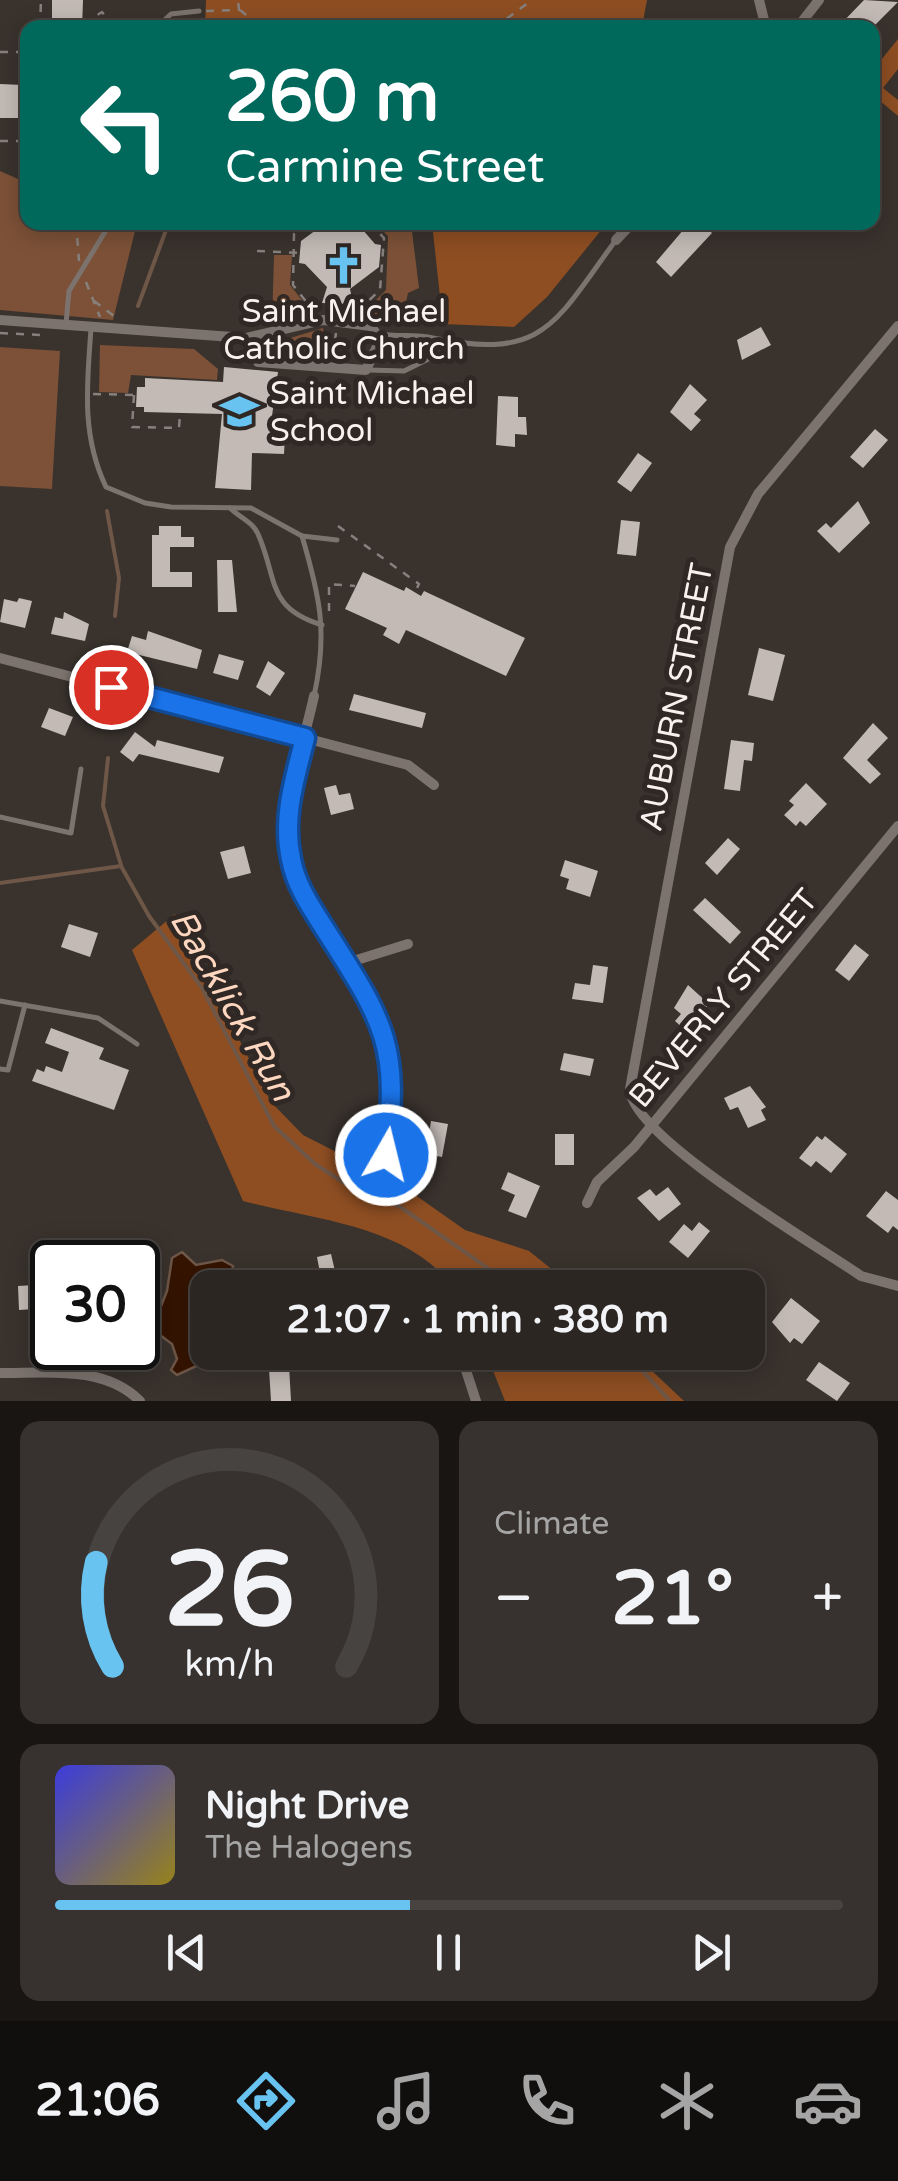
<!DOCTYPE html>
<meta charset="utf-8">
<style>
:root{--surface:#2b2622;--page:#37322f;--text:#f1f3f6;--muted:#a6a5a5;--line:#474340;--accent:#69c3f1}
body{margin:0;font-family:"Varela Round",sans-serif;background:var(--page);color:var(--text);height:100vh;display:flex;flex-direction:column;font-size:38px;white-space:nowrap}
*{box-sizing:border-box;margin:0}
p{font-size:32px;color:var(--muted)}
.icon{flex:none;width:55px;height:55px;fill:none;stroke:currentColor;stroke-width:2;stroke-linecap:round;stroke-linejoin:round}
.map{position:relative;height:1401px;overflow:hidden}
.side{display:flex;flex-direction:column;gap:20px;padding:20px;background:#181513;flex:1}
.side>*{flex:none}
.guide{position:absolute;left:20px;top:20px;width:860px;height:210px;border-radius:20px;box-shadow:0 5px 25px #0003,0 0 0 2px var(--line);background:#00695c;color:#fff;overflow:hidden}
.speed{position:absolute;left:30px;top:1240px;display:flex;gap:20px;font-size:50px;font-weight:700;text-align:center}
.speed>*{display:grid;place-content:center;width:130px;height:130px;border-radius:50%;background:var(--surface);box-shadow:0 5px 25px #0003,0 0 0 2px var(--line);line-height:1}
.speed .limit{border:5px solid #111;border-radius:15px;background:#fff;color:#111}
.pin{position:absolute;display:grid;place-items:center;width:85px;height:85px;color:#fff;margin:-42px;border:5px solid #fff;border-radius:50%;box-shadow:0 2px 10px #0007}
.me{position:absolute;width:110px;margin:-55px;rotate:8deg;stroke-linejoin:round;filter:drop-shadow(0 0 8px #0008)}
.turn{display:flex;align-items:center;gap:35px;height:210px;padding:0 40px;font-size:45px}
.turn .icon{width:130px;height:130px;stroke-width:2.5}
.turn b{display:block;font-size:70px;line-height:85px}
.big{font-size:75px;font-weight:800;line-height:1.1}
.side .widget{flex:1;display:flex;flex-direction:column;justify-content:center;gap:15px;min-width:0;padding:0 35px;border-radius:20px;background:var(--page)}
.side .dial{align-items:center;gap:0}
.dial svg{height:260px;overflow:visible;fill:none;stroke:var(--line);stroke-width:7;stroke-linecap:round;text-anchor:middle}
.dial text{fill:var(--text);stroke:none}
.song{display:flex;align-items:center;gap:30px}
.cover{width:120px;height:120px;border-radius:15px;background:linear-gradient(135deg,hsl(240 70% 55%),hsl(50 70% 35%))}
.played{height:10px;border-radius:5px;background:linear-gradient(90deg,var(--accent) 45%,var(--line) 45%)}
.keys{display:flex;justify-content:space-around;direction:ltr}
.heat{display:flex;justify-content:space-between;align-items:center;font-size:55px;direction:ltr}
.side .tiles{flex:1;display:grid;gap:20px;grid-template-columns:1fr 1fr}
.widget:last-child{grid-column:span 2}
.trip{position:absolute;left:190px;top:1270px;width:575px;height:100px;border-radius:20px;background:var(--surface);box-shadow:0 5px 25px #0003,0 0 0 2px var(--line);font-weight:800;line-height:100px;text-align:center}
.tab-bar{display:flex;height:160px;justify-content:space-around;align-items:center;background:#110f0e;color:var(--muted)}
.tab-bar .icon{width:70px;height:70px}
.tab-bar .active{color:var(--accent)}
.tab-bar b{font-size:45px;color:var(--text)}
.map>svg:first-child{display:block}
.green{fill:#7c5137}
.forest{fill:#8e4e22}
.water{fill:#351400;stroke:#6f5748;stroke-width:2.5}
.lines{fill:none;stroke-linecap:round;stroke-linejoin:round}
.stream{stroke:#6f5748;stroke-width:4}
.building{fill:#c3bab5}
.path{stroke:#87807d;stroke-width:2.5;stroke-dasharray:8 8;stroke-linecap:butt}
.lane{stroke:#7c736e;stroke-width:5}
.street{stroke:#7c736e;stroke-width:10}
.route-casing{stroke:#114b97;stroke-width:25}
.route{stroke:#1a73e8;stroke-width:18}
.labels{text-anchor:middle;stroke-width:10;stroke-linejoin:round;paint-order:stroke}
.poi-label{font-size:32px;fill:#f7f2f0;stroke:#2f2824}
.street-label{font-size:32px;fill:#f7f2f0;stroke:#2f2824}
.water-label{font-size:35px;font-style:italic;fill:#fdd6bf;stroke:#2f2824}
</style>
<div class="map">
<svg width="898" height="1401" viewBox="0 0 898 1401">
<rect width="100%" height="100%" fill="#39322d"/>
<g class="green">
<path d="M0,171L27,183L28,222L137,223L113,320L0,310Z"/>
<path d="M375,223H411L419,288L408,293L406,302L385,319L366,310L386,290L388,236Z"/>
<path d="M274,255H292L290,285L309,309L272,323Z"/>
<path d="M323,328L326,353L322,359L262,353L264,346Z"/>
<path d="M100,345L194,349L218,369L217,380L131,375L128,393L99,392Z"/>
<path d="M0,347L60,351L52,489L0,486Z"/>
</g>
<g class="forest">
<path d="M206,0H647L642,27L205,28Z"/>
<path d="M898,39V69L883,88L898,100V116L873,95V70Z"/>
<path d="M432,223V222L607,223L547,297L514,327L443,324Z"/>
<path d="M175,914L271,1102L303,1135L401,1185L465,1230L529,1251L574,1287H453C407,1225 314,1220 243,1201L132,950Z"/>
<path d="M486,1353H633L684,1401H505Z"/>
</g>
<path class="water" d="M182,1252L196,1265L222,1260L233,1266L227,1287L208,1288L201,1364L177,1375L171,1370L177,1359L172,1344L152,1329L167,1291L172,1258Z"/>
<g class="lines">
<g class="stream">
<path d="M198,28V23"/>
<path d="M138,306L169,222"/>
<path d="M107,511L119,578L115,616"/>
<path d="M108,758L103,806L121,865"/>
<path d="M0,883L121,866L149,916L202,988L274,1126L315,1164L360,1193L399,1206L516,1288"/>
<path d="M625,1352L670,1401"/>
</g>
</g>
<g class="building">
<path d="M52,0H83L82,28H52Z"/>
<path d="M864,0L898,2L872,28H837Z"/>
<path d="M0,84L23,85L22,118H0Z"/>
<path d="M327,222H356L375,244L381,245L379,267L350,289L353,304L322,303L327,287L305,264L299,263L301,241Z"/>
<path d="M690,222H699L712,233L671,277L656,262Z"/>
<path d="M761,327L771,345L742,360L737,340Z"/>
<path d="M224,367L278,372L272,416L286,417L284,454L252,453L251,490L215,488L222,414L144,412V407H136L137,387H145V378L223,382Z"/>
<path d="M690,384L707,400L694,414L701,420L691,431L670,412Z"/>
<path d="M498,396L518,397V417H526L527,435L515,434V447L496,445Z"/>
<path d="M875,429L888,440L863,468L850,457Z"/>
<path d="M638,453L652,463L631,492L617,482Z"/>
<path d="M858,501L870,523L839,553L817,531L826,523L831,528Z"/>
<path d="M621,520L640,522L636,556L617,554Z"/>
<path d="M159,526H181V537H194V547H170V572H192V587H152V535H159Z"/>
<path d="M217,560H232L237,612H218Z"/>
<path d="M363,572L404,591L406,587L421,596L424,591L525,638L506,676L406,630L399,644L383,635L387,628L345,609Z"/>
<path d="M19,598L32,601L25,628L0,622L4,599L17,602Z"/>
<path d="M64,612L89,624L85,641L51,634L55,617L63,619Z"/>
<path d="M148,631L202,650L197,669L127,652L132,636L146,640Z"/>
<path d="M759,648L785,655L773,701L748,695Z"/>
<path d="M219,654L244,661L238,680L213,673Z"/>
<path d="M268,661L285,673L270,696L256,687Z"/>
<path d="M354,694L426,713L422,728L349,710Z"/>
<path d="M49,708L73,717L65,736L41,727Z"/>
<path d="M873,723L888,738L867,760L881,774L870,784L843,758Z"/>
<path d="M135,732L155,747L157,740L224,757L219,773L139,754L133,762L120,752Z"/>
<path d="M731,740L754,743L752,761L744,760L740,791L724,789Z"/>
<path d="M806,783L827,804L806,826L800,821L796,826L784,815L794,805L789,801Z"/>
<path d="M336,785L339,795L350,793L354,809L331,815L324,788Z"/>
<path d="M728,838L740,849L717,875L705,863Z"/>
<path d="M244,846L251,873L228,879L220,852Z"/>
<path d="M565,860L598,871L590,897L566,889L569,879L560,876Z"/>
<path d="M705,898L741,932L730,944L693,910Z"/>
<path d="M69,924L98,933L90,957L61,947Z"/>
<path d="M855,944L869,955L849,981L835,970Z"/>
<path d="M593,965L608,967L603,1003L572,999L575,983L590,985Z"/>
<path d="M688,985L709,1004L685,1030L675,1021L681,1014L674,1008Z"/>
<path d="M51,1028L104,1048L99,1059L129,1070L114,1110L32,1081L37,1069L44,1072L46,1066L62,1072L69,1052L45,1043Z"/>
<path d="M564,1053L594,1059L590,1076L560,1070Z"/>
<path d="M750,1086L766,1107L761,1110L766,1120L748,1128L738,1107L730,1110L724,1098Z"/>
<path d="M431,1121L448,1124L442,1157L426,1154Z"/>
<rect x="555" y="1134" width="19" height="31"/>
<path d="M817,1136L822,1140L825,1136L847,1154L831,1173L816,1161L811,1167L799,1158Z"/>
<path d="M508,1172L540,1186L526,1218L508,1211L515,1195L501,1189Z"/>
<path d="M668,1187L681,1204L659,1221L637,1198L650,1189L656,1196Z"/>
<path d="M886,1191L898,1200V1230L893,1226L888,1233L866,1216Z"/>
<path d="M699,1222L710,1231L688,1258L669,1242L684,1224L692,1231Z"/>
<path d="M331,1254L339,1288H316L314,1280L321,1278L317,1257Z"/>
<path d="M52,1284V1308L19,1310L18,1286Z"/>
<path d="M791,1298L820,1321L802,1344L794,1338L790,1343L772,1322Z"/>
<path d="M268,1352H277L279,1365H289L291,1401H271Z"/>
<path d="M819,1362L850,1383L837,1401L806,1380Z"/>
</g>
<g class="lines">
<g class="path">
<path d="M240,10L262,28"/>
<path d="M206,11L239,10L238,0"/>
<path d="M40,28L41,0"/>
<path d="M90,28L94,17L102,12L114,28"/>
<path d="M494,28L532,0"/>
<path d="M0,52H28"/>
<path d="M26,52L28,120"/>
<path d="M0,141H28"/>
<path d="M76,222L79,261"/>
<path d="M306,222L294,234L293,285L312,309"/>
<path d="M257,251L300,253"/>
<path d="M86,282L100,317"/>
<path d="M94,301L114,316"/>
<path d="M358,311L380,290L384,238L369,222"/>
<path d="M381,321L385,324L407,306"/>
<path d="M0,333L41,335"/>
<path d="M222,349L245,364"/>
<path d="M333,355L336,333"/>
<path d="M93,394L137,395"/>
<path d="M134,395L132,427L179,428L180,414"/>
<path d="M338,526L419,584L415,592"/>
<path d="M329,611V584L355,586"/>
</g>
<g class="lane">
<path d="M156,28L171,14L199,11"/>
<path d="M66,324L69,291L111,222"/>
<path d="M91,329C87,384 81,435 106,487L145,503L171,507L251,508L302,536C320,597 328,633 314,696"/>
<path d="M379,334C397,337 416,334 433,338C546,361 555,322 616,240"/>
<path d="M369,370L404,371L457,345"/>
<path d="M230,508C239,517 253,522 258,534C278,579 266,608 322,625"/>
<path d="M302,536L337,540"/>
<path d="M0,817L71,833L81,769"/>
<path d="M0,1001L98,1018L137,1044"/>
<path d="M0,1069L8,1070L25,1005"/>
</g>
<g class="street">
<path d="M759,0L766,28"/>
<path d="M797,28L819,0"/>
<path d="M616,240L633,222"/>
<path d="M0,320L246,338L323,320L371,326L380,340L366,370L258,362L246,338"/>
<path d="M898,326L758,494L730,547L630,1089C631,1137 817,1245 861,1276L898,1286"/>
<path d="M0,658L408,765L434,785"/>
<path d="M314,696C303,748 279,807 291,861C298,888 314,912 329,935C385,1024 401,1048 386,1155"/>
<path d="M347,963L408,944"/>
<path d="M587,1203L597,1182L634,1147L898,826"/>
<path d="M460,1352L476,1401"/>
<path d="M0,1373C48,1373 104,1365 140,1401"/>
</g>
</g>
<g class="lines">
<defs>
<path id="route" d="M111,687L305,738C295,778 282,817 291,859C296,887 313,910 328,934C385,1023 400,1047 386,1155"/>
</defs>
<use href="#route" class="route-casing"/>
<use href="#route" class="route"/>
</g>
<defs>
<symbol id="church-bare" viewBox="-9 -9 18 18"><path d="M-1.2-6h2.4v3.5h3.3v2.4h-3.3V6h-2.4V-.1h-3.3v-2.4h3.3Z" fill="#69c3f1" stroke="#2f2824" stroke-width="2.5" paint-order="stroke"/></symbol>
<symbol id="school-bare" viewBox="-9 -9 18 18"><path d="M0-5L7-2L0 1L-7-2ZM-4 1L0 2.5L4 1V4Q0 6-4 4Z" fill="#69c3f1" stroke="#2f2824" stroke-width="2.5" paint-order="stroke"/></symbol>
</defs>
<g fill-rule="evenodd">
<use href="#church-bare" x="316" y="238" width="55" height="55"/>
<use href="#school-bare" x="212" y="384" width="55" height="55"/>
</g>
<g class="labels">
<g class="poi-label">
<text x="344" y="322">Saint Michael<tspan x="344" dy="37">Catholic Church</tspan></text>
<text x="270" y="404" text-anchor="start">Saint Michael<tspan x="270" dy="37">School</tspan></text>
</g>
<g class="street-label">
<text transform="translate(676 697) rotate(-79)" y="11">AUBURN STREET</text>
<text transform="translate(723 998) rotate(-50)" y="11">BEVERLY STREET</text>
</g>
<g class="water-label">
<text transform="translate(233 1005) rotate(60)" y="12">Backlick Run</text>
</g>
</g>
</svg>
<div class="speed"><div class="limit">30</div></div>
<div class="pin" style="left:111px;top:687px;background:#d93025"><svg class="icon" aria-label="arrive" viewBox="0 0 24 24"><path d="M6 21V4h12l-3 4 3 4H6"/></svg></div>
<svg class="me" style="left:386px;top:1155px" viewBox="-20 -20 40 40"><circle r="17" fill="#1a73e8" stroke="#fff" stroke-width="3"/><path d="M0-11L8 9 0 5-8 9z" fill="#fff"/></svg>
<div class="trip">21:07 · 1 min · 380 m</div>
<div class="guide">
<div class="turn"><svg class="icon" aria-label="left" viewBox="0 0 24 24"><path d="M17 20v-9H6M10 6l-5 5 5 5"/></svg><div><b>260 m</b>Carmine Street</div></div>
</div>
</div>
<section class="side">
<div class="tiles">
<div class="widget dial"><svg viewBox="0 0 100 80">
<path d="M14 69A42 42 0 1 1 86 69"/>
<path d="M14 69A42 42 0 0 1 9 37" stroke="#69c3f1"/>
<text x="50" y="56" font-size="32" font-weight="700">26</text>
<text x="50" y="72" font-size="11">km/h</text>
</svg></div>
<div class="widget"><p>Climate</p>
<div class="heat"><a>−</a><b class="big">21°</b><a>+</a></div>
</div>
<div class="widget">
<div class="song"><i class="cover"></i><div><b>Night Drive</b><p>The Halogens</p></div></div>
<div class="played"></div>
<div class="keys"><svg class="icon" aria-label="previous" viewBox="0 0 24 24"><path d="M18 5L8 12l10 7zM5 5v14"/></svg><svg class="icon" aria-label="pause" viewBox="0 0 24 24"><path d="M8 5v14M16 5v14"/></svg><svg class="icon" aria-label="next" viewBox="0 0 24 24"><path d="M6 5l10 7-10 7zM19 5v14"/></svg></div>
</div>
</div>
</section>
<nav class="tab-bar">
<b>21:06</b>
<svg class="icon active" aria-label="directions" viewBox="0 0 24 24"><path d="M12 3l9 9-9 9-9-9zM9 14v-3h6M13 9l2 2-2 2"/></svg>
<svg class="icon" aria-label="music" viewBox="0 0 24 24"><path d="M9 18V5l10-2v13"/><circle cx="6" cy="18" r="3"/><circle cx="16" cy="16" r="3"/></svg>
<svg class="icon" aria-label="phone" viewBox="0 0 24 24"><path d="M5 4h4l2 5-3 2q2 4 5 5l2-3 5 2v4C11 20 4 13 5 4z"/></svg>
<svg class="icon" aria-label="climate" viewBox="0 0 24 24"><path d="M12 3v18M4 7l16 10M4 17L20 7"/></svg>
<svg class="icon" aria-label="car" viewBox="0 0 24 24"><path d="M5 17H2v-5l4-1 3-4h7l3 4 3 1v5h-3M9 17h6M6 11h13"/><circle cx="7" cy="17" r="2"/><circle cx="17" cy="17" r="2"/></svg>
</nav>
